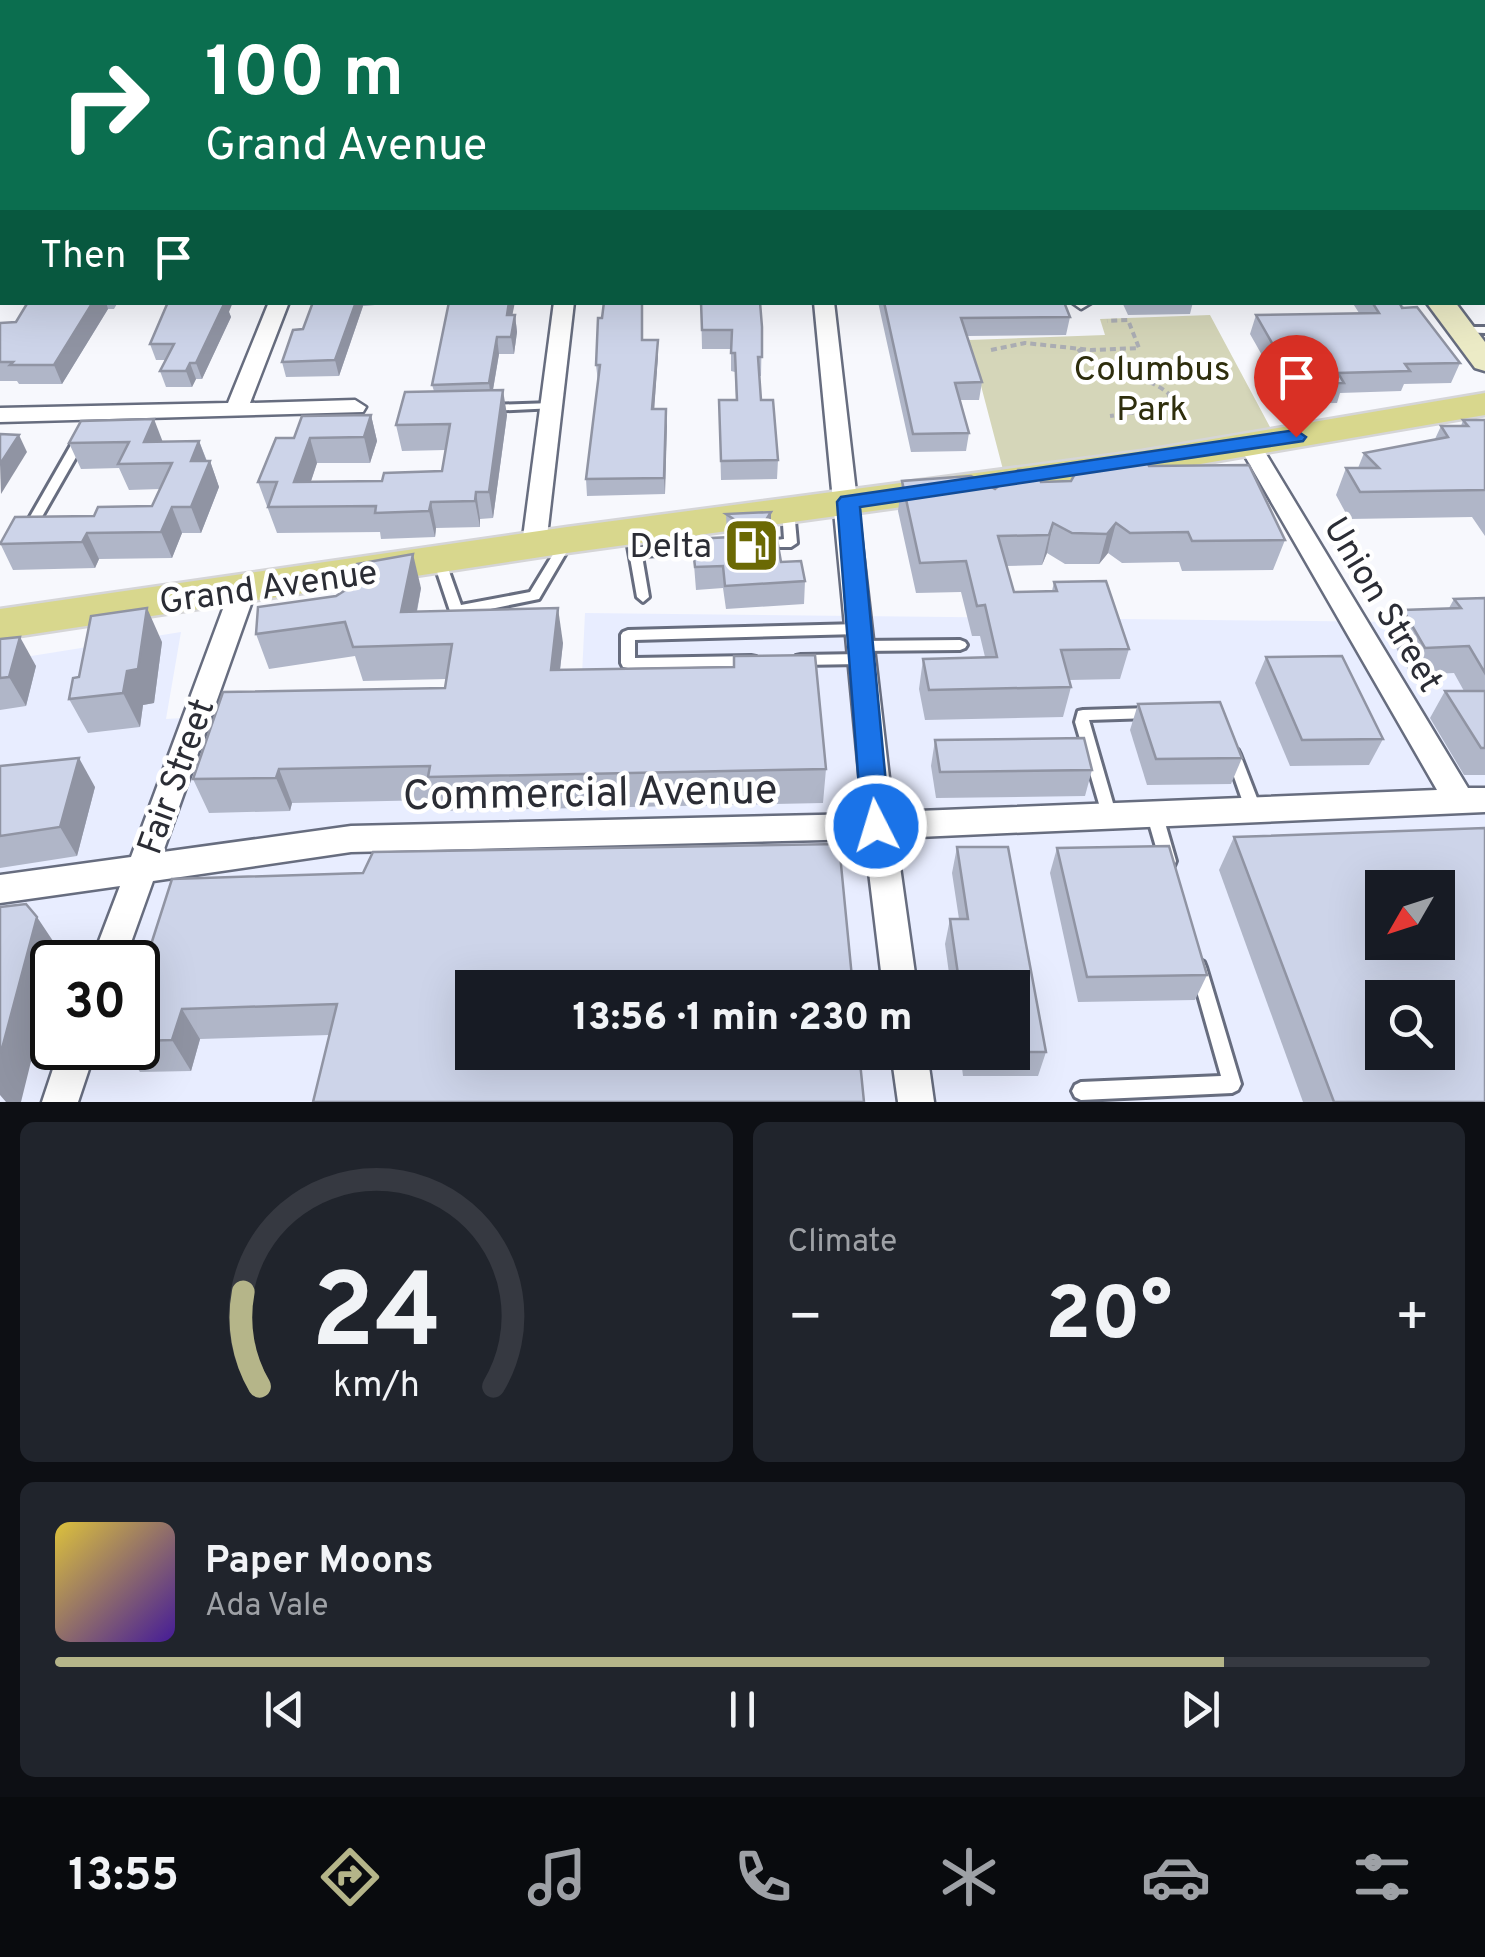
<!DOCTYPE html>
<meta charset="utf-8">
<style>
:root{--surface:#171b24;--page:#20242c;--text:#f1f3f6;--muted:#9ea1a6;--line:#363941;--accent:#b5b589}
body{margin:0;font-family:Overpass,sans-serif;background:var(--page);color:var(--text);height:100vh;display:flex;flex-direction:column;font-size:38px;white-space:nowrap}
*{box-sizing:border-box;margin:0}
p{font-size:32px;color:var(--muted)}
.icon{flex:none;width:55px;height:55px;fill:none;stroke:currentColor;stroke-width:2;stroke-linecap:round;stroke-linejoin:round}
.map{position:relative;height:1102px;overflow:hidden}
.drawer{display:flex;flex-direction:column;gap:20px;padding:20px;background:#0d0f14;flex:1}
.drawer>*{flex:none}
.top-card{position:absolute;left:0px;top:0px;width:1485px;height:305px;box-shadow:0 10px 40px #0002;background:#0b6e4f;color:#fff;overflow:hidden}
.needle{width:65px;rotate:231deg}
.buttons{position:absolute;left:1365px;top:870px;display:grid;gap:20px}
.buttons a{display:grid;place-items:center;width:90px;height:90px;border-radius:0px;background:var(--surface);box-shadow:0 10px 40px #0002;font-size:50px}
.speed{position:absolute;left:30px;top:940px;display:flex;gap:20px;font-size:50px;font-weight:700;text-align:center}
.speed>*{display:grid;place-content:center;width:130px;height:130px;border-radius:50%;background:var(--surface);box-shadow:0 10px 40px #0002;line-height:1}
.speed .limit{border:5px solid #111;border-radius:15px;background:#fff;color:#111}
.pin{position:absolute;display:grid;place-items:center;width:85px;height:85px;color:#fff;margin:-102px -42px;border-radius:50% 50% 50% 0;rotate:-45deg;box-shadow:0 0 10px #0007}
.pin .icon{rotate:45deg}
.me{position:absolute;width:110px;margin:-55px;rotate:355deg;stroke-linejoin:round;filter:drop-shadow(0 0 8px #0008)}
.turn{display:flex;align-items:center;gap:35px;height:210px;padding:0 40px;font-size:45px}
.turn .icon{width:130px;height:130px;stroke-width:2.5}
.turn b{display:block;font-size:70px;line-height:85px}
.then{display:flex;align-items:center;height:95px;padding:0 40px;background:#0003;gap:20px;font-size:38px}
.big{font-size:75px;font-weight:800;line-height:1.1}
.drawer .widget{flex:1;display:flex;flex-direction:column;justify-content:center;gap:15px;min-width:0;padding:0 35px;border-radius:15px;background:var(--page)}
.drawer .dial{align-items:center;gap:0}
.dial svg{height:260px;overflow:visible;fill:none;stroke:var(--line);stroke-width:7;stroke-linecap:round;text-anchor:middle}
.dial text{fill:var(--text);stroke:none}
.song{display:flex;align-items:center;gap:30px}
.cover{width:120px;height:120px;border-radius:15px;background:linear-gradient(135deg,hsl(50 70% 55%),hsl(260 70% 35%))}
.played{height:10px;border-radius:5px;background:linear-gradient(90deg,var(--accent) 85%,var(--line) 85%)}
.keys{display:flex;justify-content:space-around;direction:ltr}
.heat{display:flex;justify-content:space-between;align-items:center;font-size:55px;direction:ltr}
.drawer .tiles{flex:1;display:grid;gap:20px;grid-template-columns:1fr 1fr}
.widget:last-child{grid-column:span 2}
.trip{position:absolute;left:455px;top:970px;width:575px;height:100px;border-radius:0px;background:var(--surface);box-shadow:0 10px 40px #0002;font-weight:800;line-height:100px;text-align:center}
.menu{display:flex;height:160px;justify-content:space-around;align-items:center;background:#090b0e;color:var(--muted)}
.menu .icon{width:70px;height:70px}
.menu .selected{color:var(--accent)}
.menu b{font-size:45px;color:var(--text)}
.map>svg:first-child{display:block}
.built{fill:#e8edff;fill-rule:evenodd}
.green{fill:#d5d6b9}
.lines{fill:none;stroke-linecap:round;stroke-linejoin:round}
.lane-casing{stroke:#676d7f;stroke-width:6}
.street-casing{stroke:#676d7f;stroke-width:5}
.secondary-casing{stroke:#676d7f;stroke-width:5}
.primary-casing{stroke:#d5d5d7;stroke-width:5}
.path{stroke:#acaeb4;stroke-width:4;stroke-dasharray:6 4;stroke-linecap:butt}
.lane{fill:#fff;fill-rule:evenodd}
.street{fill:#fff;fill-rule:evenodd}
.secondary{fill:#ecebc6;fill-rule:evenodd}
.primary{fill:#d8d78d;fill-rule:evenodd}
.wall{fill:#b0b6c8}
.shaded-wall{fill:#9094a3}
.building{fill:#cdd4e9;stroke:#9094a3;stroke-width:2.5;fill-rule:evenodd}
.route{fill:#1a73e8;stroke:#114b97;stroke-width:2.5}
.labels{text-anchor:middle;stroke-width:9;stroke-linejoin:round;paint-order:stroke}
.park-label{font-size:35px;fill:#2e2e0d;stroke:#fff}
.poi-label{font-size:35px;fill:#2b2d35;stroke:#fff;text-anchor:end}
.street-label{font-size:35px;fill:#2b2d35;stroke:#fff}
.near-street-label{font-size:42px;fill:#2b2d35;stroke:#fff}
</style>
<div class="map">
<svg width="1485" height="1102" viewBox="0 0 1485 1102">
<rect width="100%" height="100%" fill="#f7f8fd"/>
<path class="built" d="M585,613L1485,623V1102H0V661L181,632L166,719L581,695ZM1382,888H1438V942H1382ZM52,962H138V1048H52ZM472,988H1012V1052H472ZM1382,998H1438V1052H1382Z"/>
<path class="green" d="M1210,315L1277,440L1006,481L969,340L1105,335L1100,319Z"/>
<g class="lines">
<defs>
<g id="lane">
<path d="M1461,327H1485V333L1457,332V328Z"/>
<path d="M552,403L558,406L556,408L490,411L484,408L490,405Z"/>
<path d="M81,434L87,438L35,529L33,532H25L23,529L75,438Z"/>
<path d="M788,506L794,510L797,543L791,547H769L767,544L769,541L784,539L782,510Z"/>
<path d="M567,537L573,541L539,599L456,616L451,614L433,560L435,557H443L445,560L461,605L530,592L563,538Z"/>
<path d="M634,542L638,543L640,547L707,544L713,548L707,552L642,556L649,597L643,602L637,597L628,546Z"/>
<path d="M859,624L864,626L866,629L864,632L859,634L635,640V658L751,656L756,657L758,661L756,665L751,666L628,668L623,667L621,663V635L623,632L628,630Z"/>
<path d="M960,640L965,642L967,645L965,648L960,650L860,651L855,650L853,646L855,642L860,641Z"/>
<path d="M861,654L866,655L868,659L866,663L861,664L801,665L796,664L794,660L796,656L801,655Z"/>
<path d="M1150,708L1155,709L1157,713L1155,717L1150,718L1089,720L1117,817L1114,821L1109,823L1104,821L1075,722L1078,711L1083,710Z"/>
<path d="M1233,748L1238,750L1240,754L1262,811L1259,815L1254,817L1249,815L1246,811L1226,754L1228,750Z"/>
<path d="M1155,810L1160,812L1163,816L1176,861L1174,866L1168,868L1162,866L1160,861L1147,816L1150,812Z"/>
<path d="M1198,959L1204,962L1206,967L1241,1084L1238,1090L1232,1093L1081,1100L1075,1097L1072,1091L1075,1085L1081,1082L1221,1076L1190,967L1192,962Z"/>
</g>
<g id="street">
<rect x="598" y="0" width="14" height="2"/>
<rect x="775" y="0" width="14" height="2"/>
<path d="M1388,0H1403L1404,2H1390Z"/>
<rect x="1482" y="50" width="3" height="8"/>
<path d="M2,66V78L0,79V67Z"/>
<rect x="1482" y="195" width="3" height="10"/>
<rect x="0" y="217" width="2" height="10"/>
<path d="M269,302H289L250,403L355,400L366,407L363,412L0,422V408L228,403Z"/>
<path d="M554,302H574L546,545L534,553L522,545Z"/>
<path d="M814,302H834L893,812L1437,790L1238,444L1249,437L1260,444L1468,788H1485V812L896,838L917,988H883L865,839L351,852L153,881L124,962H91L120,886L0,903V875L131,857L230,590L234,584H252L256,590L163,852L351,826L863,814Z"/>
<path d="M1071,302H1091V303L1081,309Z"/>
<path d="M60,1048H96L78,1102H42Z"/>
<path d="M891,1052H927L934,1102H898Z"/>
</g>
<g id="secondary">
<path d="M1198,0H1218L1220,2H1200Z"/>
<path d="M1426,302H1455L1485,342V371L1475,368Z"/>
</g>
<path id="primary" d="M1485,393V415L1142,474L567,553L0,639V609L567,527L1142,451Z"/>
</defs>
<use href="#lane" class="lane-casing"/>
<use href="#street" class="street-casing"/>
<use href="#secondary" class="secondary-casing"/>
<use href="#primary" class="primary-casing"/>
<g class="path">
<path d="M1078,349C1100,376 1143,371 1169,394L1170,403L1163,408L1110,416"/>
<path d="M991,350L1025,343L1091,350L1139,348L1128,320L1107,321"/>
</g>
<use href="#lane" class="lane"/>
<use href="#street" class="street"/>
<use href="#secondary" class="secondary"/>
<use href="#primary" class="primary"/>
</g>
<g class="wall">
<path d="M1242,0H1377L1380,2H1244Z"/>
<path d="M1417,0H1485V47H1482V2H1420Z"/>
<path d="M2,97V197H0V100Z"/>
<path d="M1482,204H1485V299L1482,296Z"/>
<path d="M28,302H118L114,309H108L62,384H19L17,381H0V323L16,322Z"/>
<path d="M313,302H376L375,305L363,306L339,376L286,377L282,362L303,329Z"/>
<path d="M701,302L762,327L761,376H759L761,400L778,460L777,479L721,480L719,400H736L735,372L731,371V349H702Z"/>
<path d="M878,302H1064L1070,317L1066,335L967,336L982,382L979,400H960L969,433L966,451L911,452Z"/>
<path d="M1122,302H1193L1190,314L1128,315Z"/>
<path d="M1352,302H1399L1460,363L1451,383L1404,384L1401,391L1340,393L1337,403L1271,404L1260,384L1267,364L1250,334L1256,315L1359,313Z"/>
<path d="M229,312L231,317L202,379H196L192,387H166L160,371L166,360H156L150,344Z"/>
<path d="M512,315H515L517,332L514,354H499L493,390L507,415L493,518L480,519V527L436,528L435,537L381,539L380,532L277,533L258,482L294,438L371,415L377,441L370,463H317L311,481H382L442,471L445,450L402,451L396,425L434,391L432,385Z"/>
<path d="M643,340H658V356L654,409H666L665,494L587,496L586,479L598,382L596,365Z"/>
<path d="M1463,420H1485V536L1472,517L1349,519L1336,495L1346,468H1358L1364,453L1435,439L1441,426H1461Z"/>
<path d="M199,441L207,461H210L219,487L201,533H182L172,558L99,559L95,568L13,570L0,543L152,506L160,489L129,490L119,468L81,469L69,443Z"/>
<path d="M1149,466L1285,540L1273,570L1182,571L1179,562L1122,563L1108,553L1099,564H1065L1047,553L1042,565L1006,566L1014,592L1052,591L1054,582L1129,649L1120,679L1069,680L1071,687L1063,717L925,720L919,689L923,659L985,657L980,636H972L961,592L916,593L898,511L902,481L995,489L1041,482L1071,481Z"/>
<path d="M771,512V526L781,562L805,581L804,604L726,609L723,588L696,590L692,539L727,537L726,514Z"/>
<path d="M421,588L417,612L563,643L560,670L826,769L823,803L437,811L434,800L292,803L290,811L209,813L193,779L445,688L446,679L363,681L355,656L269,669L256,634Z"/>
<path d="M1485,598V775H1464L1430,718L1445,691H1464L1454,673L1411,675L1390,637L1403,610L1449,608L1454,599Z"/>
<path d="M0,639L36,666L26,706L0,710Z"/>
<path d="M162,642L154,703L143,705L140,727L88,733L69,699L79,677Z"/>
<path d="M1266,657L1383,739L1369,765L1290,766L1255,683Z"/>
<path d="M1138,704L1242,758L1231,784L1147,785L1130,730Z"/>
<path d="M935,740L1092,770L1085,796L936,798L931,766Z"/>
<path d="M0,766L95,787L77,856L0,868Z"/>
<path d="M1234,837L1485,1102H1303L1219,870Z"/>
<path d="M957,847L1046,1052L1038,1076H963L960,1052H1012V988H951L945,944L950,919H959L952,873Z"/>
<path d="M1057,848L1207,975L1195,1000L1078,1002L1050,873Z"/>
<path d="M373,852L329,1035L200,1039L191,1071L140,1072L123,1048H138V985L363,873Z"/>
</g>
<g class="shaded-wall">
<path d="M0,0H37L36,2H2V28L0,30Z"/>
<path d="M93,302H106L108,309L62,384L54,365Z"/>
<path d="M222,302H233L229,312L231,317L202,379L196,363Z"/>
<path d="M356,302H362L363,306L339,376L335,360Z"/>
<path d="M509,302H515L509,332L507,315Z"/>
<path d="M515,315L517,332L514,354L511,337Z"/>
<path d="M497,337L499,354L491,401L489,383Z"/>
<path d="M658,340V356L653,426L652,409Z"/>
<path d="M190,363L196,379L192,387L186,371Z"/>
<path d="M503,390L507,415L493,518L489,492Z"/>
<path d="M666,409L667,426L665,494L664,478Z"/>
<path d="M371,415L377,441L370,463L364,437Z"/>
<path d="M154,419L164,445L144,442Z"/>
<path d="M19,435L27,452L1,494L0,464Z"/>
<path d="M310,438L317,463L302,508L294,482Z"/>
<path d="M199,441L208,465L210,461L219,487L201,533L191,507V461Z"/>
<path d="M476,492L480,519V527L475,501Z"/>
<path d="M431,502L436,528L435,537L429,511Z"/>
<path d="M172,507L182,533L172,558L161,532Z"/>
<path d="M771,512V535L764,523Z"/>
<path d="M1053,523L1047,553L1042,565L1049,535Z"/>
<path d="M1116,523L1108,553L1099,564L1107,534Z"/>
<path d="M87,533L99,559L95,568L82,542Z"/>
<path d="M413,554L421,588L410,646L401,612Z"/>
<path d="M147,608L162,642L154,703L143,705L140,727L123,693L127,671Z"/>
<path d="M558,608L563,643L556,704L551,670Z"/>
<path d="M20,637L36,666L26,706L9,677Z"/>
<path d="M79,758L95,787L77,856L60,827Z"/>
<path d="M279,769L292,803L290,811L276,778Z"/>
<path d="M37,917L59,950L56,962H52V977L21,1102H6L0,1095V1056Z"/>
<path d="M182,1009L200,1039L191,1071L172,1040Z"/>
</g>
<g class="building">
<path d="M83,0H582L581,2H81Z"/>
<path d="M628,0H732V2H627Z"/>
<path d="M823,0H930L931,2H823Z"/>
<path d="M1001,0H1178L1180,2H1003Z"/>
<path d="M1257,0H1377L1380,2H1259Z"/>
<path d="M1433,0H1485V36H1484L1483,45L1482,2H1436Z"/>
<path d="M2,97V179H0V100Z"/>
<path d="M1482,204H1485V268L1482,265Z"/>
<path d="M28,302H93L54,365H10L13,362H0V323L16,322Z"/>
<path d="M168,302H225L196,363H190L186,371H160L174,344H150Z"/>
<path d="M313,302H356L335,360L282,362L293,330L303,329Z"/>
<path d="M449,302H509L507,315H515L511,337H497L489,383L432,385Z"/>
<path d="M604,302H642V340H658L652,409H666L664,478L586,479L600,365H596L598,318H602Z"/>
<path d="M701,302H760L762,327V357H758L761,400H773L778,460L721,461L719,400H737L735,353H731L732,330H702Z"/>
<path d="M884,302H1064L1070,317L961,318L982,382L955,383L969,433L913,434Z"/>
<path d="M1372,302H1399L1402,308L1417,307L1460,363L1405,364L1410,371L1338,373L1344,383L1278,384L1267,364H1284L1256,315L1379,313Z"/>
<path d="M503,390L489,492H476L475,501L431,502L429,511L375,513L376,506L268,507L277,482H258L276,438H294L302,416L371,415L364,437L310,438L294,482L382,481L384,473L442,471L450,424L396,425L405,392Z"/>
<path d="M154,419L144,442L199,441L191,461H210L191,507H172L161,532L87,533L82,542L0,544L15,517L94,516L98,507L152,506L172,463L118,464L129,442L69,443L81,421Z"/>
<path d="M1463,420H1485V490L1360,492L1346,468H1379L1364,453L1448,437L1441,426H1468Z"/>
<path d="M0,434L19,435L0,464Z"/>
<path d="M1144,456L1149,466L1249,465L1285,540L1192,541L1188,532L1130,533L1116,523L1107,534L1072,533L1053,523L1049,535L998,536L1014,592L1057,591L1054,582L1106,581L1129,649L1061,650L1071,687L929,690L923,659L997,657L985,605L977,606L966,561L920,563L902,481L971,476L995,489L1018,470H1038L1041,482L1071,481L1081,463Z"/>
<path d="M771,512L764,523L775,528L781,562L801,561L805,581L725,586L723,566L695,567L692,539L731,537L730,531L738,522L726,514Z"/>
<path d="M413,554L401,612L558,608L551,670L734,667V656L815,655L826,769L428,777L430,766L279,769L276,778L193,779L223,692L445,688L452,644L353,647L345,622L256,634L258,607L336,596L358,582L357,564Z"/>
<path d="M1485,598V673L1469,646L1425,648L1403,610L1461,608L1454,599Z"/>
<path d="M147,608L138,669L127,671L123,693L69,699L73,678L79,677L91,616Z"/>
<path d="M20,637L9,677L0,678V639Z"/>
<path d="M1342,656L1383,739L1302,740L1266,657Z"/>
<path d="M1445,691H1485V748H1481Z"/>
<path d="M1220,702L1242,758L1156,759L1138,704Z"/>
<path d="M1084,738L1092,770L940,772L935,740Z"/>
<path d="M79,758L60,827L0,836V766Z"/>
<path d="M1485,828V1102H1334L1234,837ZM1382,888H1438V942H1382ZM1382,998H1438V1052H1382Z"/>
<path d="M839,844L853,988H472V1052H859L864,1102H313L337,1004L182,1009L172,1040L138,1041V985L172,879L363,873L373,852Z"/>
<path d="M1169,846L1207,975L1087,977L1057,848Z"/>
<path d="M957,847H1008L1046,1052H1012V988H960L950,919H968Z"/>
<path d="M26,904L37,917L0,1056V907Z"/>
</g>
<path class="route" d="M1296,430L1306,437L1303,441L860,507L890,826L886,835L876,838L866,835L862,826L837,502L841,497Z"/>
<defs>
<symbol id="fuel-square" viewBox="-11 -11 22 22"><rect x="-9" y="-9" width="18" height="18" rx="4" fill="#6b6904" stroke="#fff"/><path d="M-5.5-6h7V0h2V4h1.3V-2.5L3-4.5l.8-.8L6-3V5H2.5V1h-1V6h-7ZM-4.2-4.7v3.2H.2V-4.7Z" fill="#fff"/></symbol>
</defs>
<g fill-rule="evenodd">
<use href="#fuel-square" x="720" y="514" width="63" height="63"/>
</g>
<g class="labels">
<g class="park-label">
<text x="1152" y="380">Columbus<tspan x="1152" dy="40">Park</tspan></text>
</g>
<g class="poi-label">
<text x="712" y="557">Delta</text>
</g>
<g class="street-label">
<text transform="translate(268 586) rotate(-8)" y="12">Grand Avenue</text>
<text transform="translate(1384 604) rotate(59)" y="12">Union Street</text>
<text transform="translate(175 776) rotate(-70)" y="12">Fair Street</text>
</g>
<g class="near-street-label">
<text transform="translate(590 791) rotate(-1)" y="15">Commercial Avenue</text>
</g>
</g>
</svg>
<div class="buttons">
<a><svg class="needle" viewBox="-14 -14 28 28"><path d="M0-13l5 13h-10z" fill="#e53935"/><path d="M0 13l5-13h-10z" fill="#9ea1a6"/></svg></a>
<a><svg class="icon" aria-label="search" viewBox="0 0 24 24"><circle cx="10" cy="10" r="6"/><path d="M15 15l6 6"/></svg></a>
</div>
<div class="speed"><div class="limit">30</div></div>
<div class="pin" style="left:1296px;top:437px;background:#d93025"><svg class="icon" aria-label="arrive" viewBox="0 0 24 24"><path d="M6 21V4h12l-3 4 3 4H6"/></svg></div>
<svg class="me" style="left:876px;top:826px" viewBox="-20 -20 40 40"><circle r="17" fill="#1a73e8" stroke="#fff" stroke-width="3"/><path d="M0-11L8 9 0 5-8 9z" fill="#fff"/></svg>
<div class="trip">13:56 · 1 min · 230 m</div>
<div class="top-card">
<div class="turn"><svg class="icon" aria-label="right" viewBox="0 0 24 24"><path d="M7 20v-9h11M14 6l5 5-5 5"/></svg><div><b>100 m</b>Grand Avenue</div></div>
<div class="then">Then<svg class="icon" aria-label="arrive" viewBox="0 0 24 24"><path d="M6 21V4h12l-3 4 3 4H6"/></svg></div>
</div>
</div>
<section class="drawer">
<div class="tiles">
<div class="widget dial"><svg viewBox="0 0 100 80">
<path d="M14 69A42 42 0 1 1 86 69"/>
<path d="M14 69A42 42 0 0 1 9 40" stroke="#b5b589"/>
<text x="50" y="56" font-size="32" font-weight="700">24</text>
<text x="50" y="72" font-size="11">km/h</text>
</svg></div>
<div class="widget"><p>Climate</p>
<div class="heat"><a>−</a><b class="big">20°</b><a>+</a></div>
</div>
<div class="widget">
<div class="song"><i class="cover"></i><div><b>Paper Moons</b><p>Ada Vale</p></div></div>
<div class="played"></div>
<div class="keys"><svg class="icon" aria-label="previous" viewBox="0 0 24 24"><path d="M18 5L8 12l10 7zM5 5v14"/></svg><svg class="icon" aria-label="pause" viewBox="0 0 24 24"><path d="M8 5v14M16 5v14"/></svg><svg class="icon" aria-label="next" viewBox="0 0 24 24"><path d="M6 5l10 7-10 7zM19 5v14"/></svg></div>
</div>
</div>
</section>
<nav class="menu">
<b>13:55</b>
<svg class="icon selected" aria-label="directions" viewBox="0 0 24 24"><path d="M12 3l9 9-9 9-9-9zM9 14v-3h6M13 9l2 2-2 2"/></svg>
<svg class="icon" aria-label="music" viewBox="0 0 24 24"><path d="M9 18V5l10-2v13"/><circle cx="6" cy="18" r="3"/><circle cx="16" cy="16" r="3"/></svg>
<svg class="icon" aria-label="phone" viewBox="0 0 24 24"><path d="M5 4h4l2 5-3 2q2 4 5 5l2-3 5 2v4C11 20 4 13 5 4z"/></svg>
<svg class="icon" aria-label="climate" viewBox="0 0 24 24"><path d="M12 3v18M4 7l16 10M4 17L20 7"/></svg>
<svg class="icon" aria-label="car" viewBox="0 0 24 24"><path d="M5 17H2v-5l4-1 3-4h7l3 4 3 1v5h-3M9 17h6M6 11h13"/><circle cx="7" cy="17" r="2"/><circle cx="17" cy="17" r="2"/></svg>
<svg class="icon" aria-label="filters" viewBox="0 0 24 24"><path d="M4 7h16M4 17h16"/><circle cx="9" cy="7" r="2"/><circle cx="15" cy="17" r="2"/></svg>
</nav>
